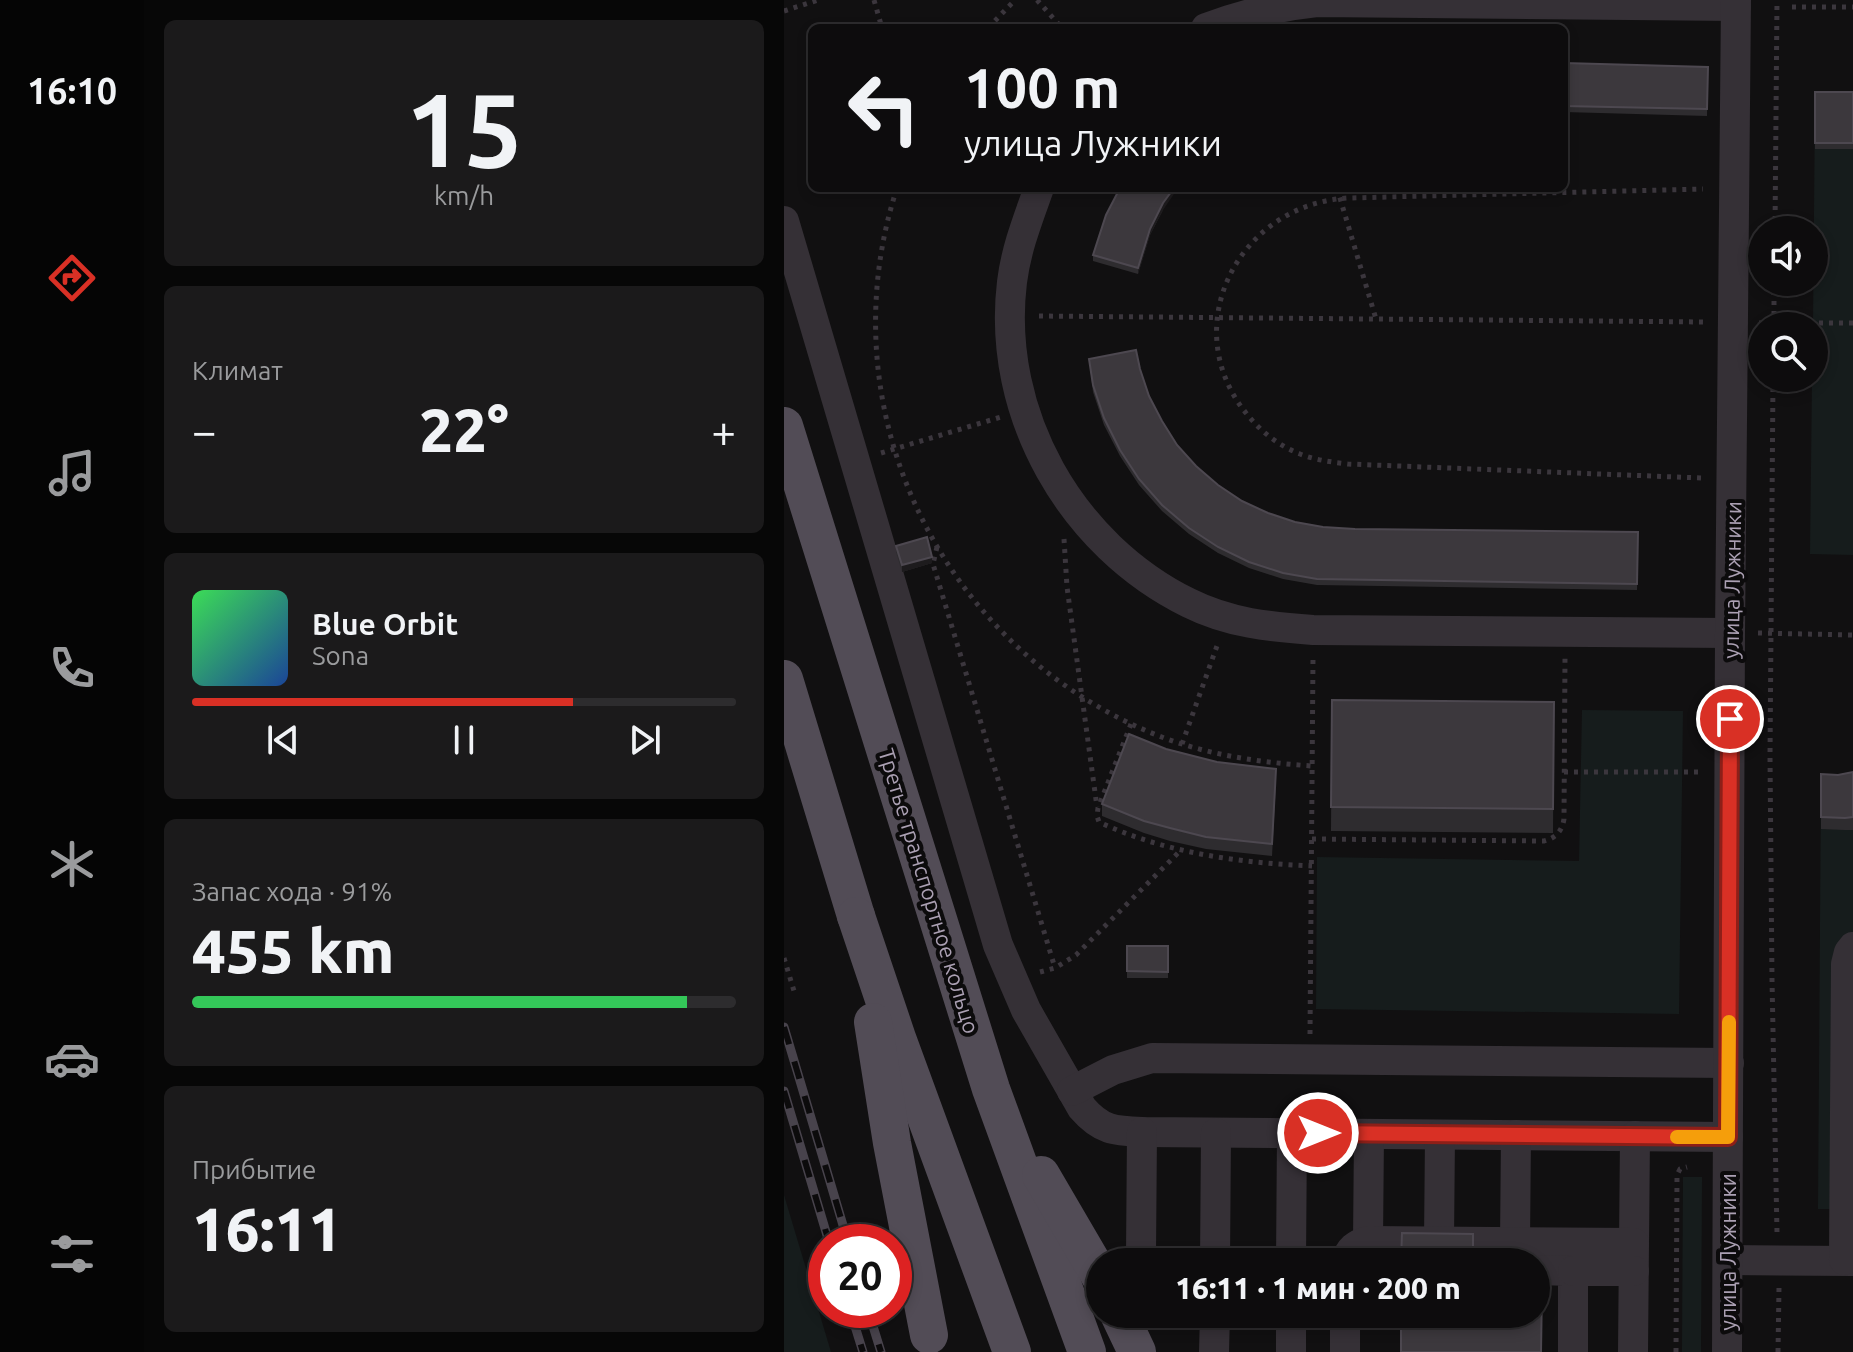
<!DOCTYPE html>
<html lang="ru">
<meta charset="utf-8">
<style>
:root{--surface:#0d0c0d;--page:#1b1a1b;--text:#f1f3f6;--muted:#9a9b9d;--line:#2d2c2e;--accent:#d93025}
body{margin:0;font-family:Ubuntu,sans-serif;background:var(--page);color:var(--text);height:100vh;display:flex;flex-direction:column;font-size:30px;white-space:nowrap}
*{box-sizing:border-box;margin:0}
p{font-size:26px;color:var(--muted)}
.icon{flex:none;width:44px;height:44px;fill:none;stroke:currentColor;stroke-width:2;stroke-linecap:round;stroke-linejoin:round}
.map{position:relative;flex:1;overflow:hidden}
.panel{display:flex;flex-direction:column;gap:20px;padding:20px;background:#070707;width:640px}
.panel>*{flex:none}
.hud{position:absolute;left:24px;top:24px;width:760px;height:168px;border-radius:12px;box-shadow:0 4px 12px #0003,0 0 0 2px var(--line);background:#0d0c0d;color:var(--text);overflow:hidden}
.buttons{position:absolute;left:964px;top:216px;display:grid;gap:16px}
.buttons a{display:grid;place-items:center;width:80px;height:80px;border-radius:50%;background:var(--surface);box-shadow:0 4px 12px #0003,0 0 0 2px var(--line);font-size:40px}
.speed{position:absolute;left:24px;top:1224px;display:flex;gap:16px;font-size:40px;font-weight:700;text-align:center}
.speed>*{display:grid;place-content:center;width:104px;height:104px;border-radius:50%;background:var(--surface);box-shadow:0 4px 12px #0003,0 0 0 2px var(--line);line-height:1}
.speed .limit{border:12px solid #d22;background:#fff;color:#111}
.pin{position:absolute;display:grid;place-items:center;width:68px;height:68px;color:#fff;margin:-34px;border:4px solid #fff;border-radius:50%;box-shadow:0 2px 8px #0007}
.me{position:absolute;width:88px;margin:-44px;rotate:90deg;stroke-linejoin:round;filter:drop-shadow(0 0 6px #0008)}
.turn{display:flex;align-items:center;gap:28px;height:168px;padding:0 24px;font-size:36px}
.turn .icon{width:104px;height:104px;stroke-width:2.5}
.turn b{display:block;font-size:56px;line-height:68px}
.big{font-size:60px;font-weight:800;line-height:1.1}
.panel .widget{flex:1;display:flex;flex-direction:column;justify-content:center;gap:12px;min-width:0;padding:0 28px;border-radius:12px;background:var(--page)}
.panel .dial{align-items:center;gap:0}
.dial b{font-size:104px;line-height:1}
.song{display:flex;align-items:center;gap:24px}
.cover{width:96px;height:96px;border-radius:12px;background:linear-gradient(135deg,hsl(130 70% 55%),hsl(220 70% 35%))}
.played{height:8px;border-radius:4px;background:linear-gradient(90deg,var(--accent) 70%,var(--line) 70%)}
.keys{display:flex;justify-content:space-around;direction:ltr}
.heat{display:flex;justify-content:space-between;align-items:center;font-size:44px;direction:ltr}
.charge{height:12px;border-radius:6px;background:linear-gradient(90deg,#34c759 91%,var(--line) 0)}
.trip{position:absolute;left:302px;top:1248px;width:464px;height:80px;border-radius:40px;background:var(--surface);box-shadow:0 4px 12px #0003,0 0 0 2px var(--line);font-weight:800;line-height:80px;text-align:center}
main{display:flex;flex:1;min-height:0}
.tabs{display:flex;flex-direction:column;width:144px;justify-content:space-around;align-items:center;background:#050505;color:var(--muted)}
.tabs .icon{width:56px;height:56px}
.tabs .active{color:var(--accent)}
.tabs b{font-size:36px;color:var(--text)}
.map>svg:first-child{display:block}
.green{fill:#161c1c}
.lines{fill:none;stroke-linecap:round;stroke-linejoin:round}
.path{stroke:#3b363d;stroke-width:5;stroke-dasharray:4 6;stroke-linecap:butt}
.minor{stroke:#353036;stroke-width:30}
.major{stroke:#524c56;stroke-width:38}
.rail-casing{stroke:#48434c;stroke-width:9}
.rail{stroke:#0c0b0c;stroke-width:6;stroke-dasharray:18;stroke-linecap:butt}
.major-bridge{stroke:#524c56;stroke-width:38}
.wall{fill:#2e2c2f}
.shaded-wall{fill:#1d1b1d}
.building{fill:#3c383d;stroke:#4d4850;stroke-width:2}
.route-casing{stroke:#8d1f18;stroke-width:20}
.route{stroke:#d93025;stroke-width:14}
.slow{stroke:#f59e0b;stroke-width:14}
.labels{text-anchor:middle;stroke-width:8;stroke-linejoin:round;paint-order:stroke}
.street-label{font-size:22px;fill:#aba0b3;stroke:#0c0b0c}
</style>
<main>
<nav class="tabs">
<b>16:10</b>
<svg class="icon active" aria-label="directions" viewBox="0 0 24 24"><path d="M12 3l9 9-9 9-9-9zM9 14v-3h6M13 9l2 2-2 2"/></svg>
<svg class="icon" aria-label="music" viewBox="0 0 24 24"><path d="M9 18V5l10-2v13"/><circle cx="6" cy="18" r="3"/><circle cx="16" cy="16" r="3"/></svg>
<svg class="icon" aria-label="phone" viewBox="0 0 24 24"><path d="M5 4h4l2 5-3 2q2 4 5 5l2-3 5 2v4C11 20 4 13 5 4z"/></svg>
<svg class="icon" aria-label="climate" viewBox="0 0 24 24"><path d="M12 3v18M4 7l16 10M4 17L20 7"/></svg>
<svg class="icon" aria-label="car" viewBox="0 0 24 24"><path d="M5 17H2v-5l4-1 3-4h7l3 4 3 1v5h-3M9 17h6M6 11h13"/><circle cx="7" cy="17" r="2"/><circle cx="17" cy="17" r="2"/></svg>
<svg class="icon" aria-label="filters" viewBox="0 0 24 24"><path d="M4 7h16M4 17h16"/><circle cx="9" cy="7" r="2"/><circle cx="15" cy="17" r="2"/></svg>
</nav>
<section class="panel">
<div class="widget dial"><b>15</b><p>km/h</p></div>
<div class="widget"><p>Климат</p>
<div class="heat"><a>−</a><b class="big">22°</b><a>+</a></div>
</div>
<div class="widget">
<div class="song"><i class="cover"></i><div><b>Blue Orbit</b><p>Sona</p></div></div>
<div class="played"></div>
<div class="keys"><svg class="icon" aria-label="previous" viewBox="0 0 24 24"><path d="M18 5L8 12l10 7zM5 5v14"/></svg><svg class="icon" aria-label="pause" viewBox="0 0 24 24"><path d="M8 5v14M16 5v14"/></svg><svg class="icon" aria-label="next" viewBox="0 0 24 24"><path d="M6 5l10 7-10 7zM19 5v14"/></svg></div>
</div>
<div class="widget"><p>Запас хода · 91%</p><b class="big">455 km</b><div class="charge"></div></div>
<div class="widget"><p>Прибытие</p><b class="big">16:11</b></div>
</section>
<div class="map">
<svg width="1069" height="1352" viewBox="0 0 1069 1352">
<rect width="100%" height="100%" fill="#111011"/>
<g class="green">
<path d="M1031,98H1069V555L1026,554L1028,378H1030L1029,326Z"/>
<path d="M798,710L899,711L895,1014L532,1009L533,857L795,861Z"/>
<path d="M1037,786H1069V1209H1034Z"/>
<path d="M899,1177H918L917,1352H898Z"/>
<path d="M0,1195L47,1352H0Z"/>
</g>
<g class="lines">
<g class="path">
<path d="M90,0L98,28"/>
<path d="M253,0L278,28"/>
<path d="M1008,7H1069"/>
<path d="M0,11L34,0"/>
<path d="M204,28L231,0"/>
<path d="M113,188C42,405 153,642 363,731C416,754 471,762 528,766"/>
<path d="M553,188L592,319"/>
<path d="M991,230L993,0"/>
<path d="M255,316L921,322"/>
<path d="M975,323H1069"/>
<path d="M990,325V282"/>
<path d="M989,378L986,756L988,980L993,1233"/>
<path d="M97,453L217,417"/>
<path d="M917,478L564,464C547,462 531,460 516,454C495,446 476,431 462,413C392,326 455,204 564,198L919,189"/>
<path d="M280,539L283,587L313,807"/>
<path d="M153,547L149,564L271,968"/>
<path d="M974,633L1069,635"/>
<path d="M347,724L314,808L313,816L315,822C381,853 456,863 528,866"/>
<path d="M398,744L434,643"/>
<path d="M780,772H914"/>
<path d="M528,839L760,841C772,838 778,831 780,819L781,657"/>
<path d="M0,958L10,991"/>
<path d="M256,972L271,968L292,955L397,850"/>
<path d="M526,1034L529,657"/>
<path d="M892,1352L893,1175L896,1169L903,1167"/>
<path d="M994,1352L995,1287"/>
</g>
<g class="minor">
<path d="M422,28C459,14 494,6 533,2L952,6"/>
<path d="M255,188C244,219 232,249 228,282C212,414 287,545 405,603C445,623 486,627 529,630L946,633"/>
<path d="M0,221L214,945L242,1010L298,1108C317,1130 330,1131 358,1132L944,1137"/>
<path d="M288,1091L329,1070L368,1058L945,1063"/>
<path d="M584,1241L585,1134"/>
<path d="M655,1241L656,1135"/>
<path d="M731,1242L732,1135"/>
<path d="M850,1243L851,1136"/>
<path d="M357,1254L358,1132"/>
<path d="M944,1260L1069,1261"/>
<path d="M1060,1260L1062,964L1065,952L1069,947"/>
<path d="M431,1262L432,1133"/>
<path d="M507,1262L508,1133"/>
<path d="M562,1262C565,1249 572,1244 584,1241L850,1243L849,1352"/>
<path d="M752,1270L789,1271V1352"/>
<path d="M789,1271H850"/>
<path d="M430,1352L431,1314"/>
<path d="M507,1352V1314"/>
<path d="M561,1352V1314"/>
<path d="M943,1352L946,633L952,0"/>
</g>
<g class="major">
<path d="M0,679L72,916"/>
<path d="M335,1314L353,1352"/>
</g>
<defs>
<g id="rail">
<path d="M0,1027L64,1242"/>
<path d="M0,1091L45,1242"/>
<path d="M66,1310L79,1352"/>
<path d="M84,1310L97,1352"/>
</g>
</defs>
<use href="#rail" class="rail-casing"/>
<use href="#rail" class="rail"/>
<g class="major-bridge">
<path d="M0,426L207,1089L303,1352"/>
<path d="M72,916L113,1038L228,1352"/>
<path d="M89,1022L108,1143L145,1335"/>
<path d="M257,1175L316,1276"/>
</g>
</g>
<g class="wall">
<path d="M780,63L924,67L923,116L780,112Z"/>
<rect x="1031" y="92" width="38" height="57"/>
<path d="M379,210L366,235L354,274L309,261V255Z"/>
<path d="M305,359L356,369L365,396L378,421L393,445L412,466L434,485L458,501L484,513L511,522L539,527L571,529L854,532L853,590L533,585L499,579L465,568L434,553L405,534L378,511L355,485L336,456L320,425L309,392Z"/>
<path d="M112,546L148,563L118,572L112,552Z"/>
<path d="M548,700L770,702L769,833L547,831Z"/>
<path d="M382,749L492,782L488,856L422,849L386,841L360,833L318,816V804Z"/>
<path d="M1069,772V830H1061L1037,829V774L1054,775Z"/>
<rect x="343" y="946" width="41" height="32"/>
</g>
<g class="shaded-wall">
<path d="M390,188H394L379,210L366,235L354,274V268L366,229L379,203Z"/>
<path d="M148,557V563L118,572V565Z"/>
</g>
<g class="building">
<path d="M780,63L924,67L923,109L780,106Z"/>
<rect x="1031" y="92" width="38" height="51"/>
<path d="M336,188H390L379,203L366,229L354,268L309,255L322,215Z"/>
<path d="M352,350L356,369L365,396L378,421L393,445L412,466L434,485L458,501L484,513L511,522L539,527L571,529L854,532L853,584L533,579L499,573L465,562L434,547L405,528L378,505L355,479L336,450L320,418L309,385L305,359Z"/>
<path d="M143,537L148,557L118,565L112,546Z"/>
<path d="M548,700L770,702L769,809L547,807Z"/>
<path d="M345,734L382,749L433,762L492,769L488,844L422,837L386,828L360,821L318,804Z"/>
<path d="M1069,772V817L1061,818L1037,817V774L1054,775Z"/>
<path d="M343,946H384V972L343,971Z"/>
<path d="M618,1233L689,1234V1262H617Z"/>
<path d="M752,1287H758L757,1352H617V1314H752Z"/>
</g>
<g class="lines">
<defs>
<path id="route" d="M534,1133L944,1137L946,719"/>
</defs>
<use href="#route" class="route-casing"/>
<use href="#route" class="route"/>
<path class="slow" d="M893,1137H944L945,1022"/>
</g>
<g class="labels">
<g class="street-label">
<text transform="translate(948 580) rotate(-89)" y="8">улица Лужники</text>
<text transform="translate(145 891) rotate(73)" y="8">Третье транспортное кольцо</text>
<text transform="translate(944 1252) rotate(-90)" y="8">улица Лужники</text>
</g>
</g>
</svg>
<div class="buttons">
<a><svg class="icon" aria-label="sound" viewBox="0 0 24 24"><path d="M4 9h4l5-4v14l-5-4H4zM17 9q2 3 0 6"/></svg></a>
<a><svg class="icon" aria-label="search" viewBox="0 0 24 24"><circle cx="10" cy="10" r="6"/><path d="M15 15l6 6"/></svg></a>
</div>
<div class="speed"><div class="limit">20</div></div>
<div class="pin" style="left:946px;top:719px;background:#d93025"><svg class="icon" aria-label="arrive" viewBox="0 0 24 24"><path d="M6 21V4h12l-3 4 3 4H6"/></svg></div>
<svg class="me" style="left:534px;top:1133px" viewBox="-20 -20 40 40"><circle r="17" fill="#d93025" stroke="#fff" stroke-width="3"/><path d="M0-11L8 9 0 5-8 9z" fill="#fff"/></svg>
<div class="trip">16:11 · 1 мин · 200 m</div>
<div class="hud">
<div class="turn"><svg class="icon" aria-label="left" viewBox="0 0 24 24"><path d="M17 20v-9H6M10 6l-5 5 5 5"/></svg><div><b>100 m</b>улица Лужники</div></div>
</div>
</div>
</main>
